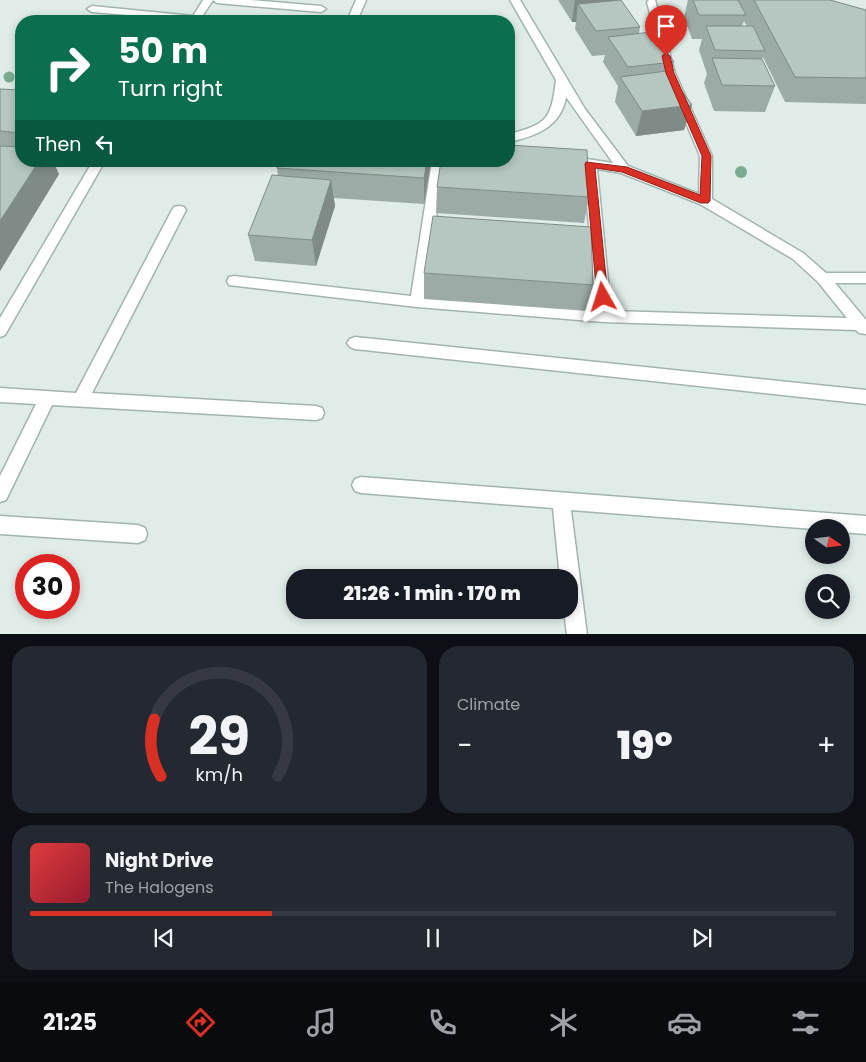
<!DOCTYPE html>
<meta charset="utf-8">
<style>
:root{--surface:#171b24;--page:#242831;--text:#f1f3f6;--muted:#9ea1a6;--line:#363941;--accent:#d93025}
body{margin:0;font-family:Poppins,sans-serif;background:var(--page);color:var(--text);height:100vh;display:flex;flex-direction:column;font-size:19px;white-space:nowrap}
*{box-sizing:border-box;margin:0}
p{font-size:16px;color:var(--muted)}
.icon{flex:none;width:28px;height:28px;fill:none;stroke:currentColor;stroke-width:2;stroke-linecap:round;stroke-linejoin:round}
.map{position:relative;height:634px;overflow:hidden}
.drawer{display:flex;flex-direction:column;gap:12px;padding:12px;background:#0d0f14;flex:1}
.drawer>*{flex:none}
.banner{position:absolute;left:15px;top:15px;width:500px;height:152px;border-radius:20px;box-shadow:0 2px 8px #0003;background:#0b6e4f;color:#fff;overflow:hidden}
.needle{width:32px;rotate:104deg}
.tools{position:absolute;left:805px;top:519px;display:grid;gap:10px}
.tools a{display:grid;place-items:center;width:45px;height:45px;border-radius:50%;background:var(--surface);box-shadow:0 2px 8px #0003;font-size:25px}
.speed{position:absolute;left:15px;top:554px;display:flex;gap:10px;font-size:25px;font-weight:700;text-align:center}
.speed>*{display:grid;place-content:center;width:65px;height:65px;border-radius:50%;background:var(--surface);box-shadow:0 2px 8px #0003;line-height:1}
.speed .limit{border:8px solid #d22;background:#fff;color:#111}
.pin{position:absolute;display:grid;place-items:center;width:42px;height:42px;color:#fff;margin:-51px -21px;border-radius:50% 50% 50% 0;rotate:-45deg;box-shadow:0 0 5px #0007}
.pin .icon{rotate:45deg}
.me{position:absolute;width:55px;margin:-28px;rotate:354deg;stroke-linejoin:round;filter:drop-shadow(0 0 4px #0008)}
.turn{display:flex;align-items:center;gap:18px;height:105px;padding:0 20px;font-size:22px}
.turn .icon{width:65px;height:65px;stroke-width:2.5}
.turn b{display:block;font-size:35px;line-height:42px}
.then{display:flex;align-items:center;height:48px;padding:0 20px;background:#0003;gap:10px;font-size:19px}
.big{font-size:38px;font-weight:800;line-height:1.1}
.drawer .tile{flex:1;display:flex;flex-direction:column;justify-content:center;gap:8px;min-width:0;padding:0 18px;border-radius:20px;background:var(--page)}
.drawer .dial{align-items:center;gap:0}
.dial svg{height:130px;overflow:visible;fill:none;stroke:var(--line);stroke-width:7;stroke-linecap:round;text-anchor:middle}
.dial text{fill:var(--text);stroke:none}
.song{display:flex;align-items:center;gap:15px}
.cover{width:60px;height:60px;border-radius:8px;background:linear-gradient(135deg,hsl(0 70% 55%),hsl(350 70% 35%))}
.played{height:5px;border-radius:2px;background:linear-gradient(90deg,var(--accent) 30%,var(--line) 30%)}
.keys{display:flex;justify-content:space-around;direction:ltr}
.heat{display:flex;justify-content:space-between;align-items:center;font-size:28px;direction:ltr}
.drawer .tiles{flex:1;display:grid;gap:12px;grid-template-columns:1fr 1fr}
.tile:last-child{grid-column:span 2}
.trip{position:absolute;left:286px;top:569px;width:292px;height:50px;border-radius:20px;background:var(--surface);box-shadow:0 2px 8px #0003;font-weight:800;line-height:50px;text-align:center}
.tab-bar{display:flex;height:80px;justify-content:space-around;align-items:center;background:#090b0e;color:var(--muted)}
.tab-bar .icon{width:35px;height:35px}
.tab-bar .on{color:var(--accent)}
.tab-bar b{font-size:22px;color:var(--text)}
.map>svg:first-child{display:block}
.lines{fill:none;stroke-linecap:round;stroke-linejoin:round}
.minor-casing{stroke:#a2b4af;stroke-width:3}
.minor{fill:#fff;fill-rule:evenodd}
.tree{fill:#7aac90}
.wall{fill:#9caba5;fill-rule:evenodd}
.shaded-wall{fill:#7f8b86}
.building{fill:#b5c7c0;stroke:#7f8b86}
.route{fill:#d93025;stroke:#8d1f18}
</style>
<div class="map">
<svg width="866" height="635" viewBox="0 0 866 635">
<rect width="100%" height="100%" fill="#e0ece7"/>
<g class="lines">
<defs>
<g id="minor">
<path d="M203,0H251L321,6L326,9L321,12L217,3L213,0L199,21L92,12L87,9L92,6L193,16Z"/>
<path d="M356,0H366L357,21H347Z"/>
<path d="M510,0H520L585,109L628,166L699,194L700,156L665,73L647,2L649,0H655L675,73L712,156V199L803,253L826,273H866V283H835L866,320V334L859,333L856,330L604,322L417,307L229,285L227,281L229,277L234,276L411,296L432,161H444L425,297L596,310L584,167L563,163L561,160L567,156L613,163L566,97C561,127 536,136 509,142V134C548,124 551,119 556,80ZM597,169L621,173L700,204L793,259L818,282L847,318L611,311Z"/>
<path d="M93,161H105L5,335L0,337V318Z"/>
<path d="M179,206L184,207L186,210L92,393L316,406L322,408L324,413L322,418L316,420L52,405L6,500L0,502V476L36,404L0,402V388L76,393L172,210L174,207Z"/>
<path d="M355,337L866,390V404L355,349L350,347L347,343L350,339Z"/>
<path d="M361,477L866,516V534L841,532V528H814V529L571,510L587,635H567L564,610H570V578H560L553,508L361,493L355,491L352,485L355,479Z"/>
<path d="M0,516L138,525L145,528L147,534L145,540L138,543L0,534Z"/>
</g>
</defs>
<use href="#minor" class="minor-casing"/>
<use href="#minor" class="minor"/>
</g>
<g class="tree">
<circle cx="9" cy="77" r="5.5"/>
<circle cx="741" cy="172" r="6"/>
</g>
<g class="wall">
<path d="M558,0H617L640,27L639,33L674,62L671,76L692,105L684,130L636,136L615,102L618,86L603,62L605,55L592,56L575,29L576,22H572Z"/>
<path d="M688,0H830L866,10V104L785,102L763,57L762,59L775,86L765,112L714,111L704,83L707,74L699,50L702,39H692L684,17ZM744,21L745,23L747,26H742Z"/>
<path d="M0,89L21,90V161L59,174L0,271Z"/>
<path d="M280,161H431L424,204L334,198L335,206L316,266L255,261L248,235L278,176L277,168Z"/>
<path d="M437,187L589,197L584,223L436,213Z"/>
<path d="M424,273L593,285L588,311L424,299Z"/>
</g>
<g class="shaded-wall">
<path d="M575,0H617L614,18L578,4L576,22H572Z"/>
<path d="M692,105L684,130L636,136L642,111Z"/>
<path d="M39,161H53L59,174L0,271V221Z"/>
<path d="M427,161H431L424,204V178Z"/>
<path d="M331,180L335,206L316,266L312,240Z"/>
</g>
<g class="building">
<path d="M621,0L640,27L596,31L578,4Z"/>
<path d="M693,0H738L746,15H699Z"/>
<path d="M754,0H830L866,10V78L795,77Z"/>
<path d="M706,26H753L765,51L715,50Z"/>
<path d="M652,32L674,62L628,67L608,37Z"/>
<path d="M712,58L762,59L775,86L722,85Z"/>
<path d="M667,71L692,105L642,111L620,77Z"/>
<path d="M0,89L21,90V133L0,131Z"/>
<path d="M509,145L587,150L589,197L437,187L441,161H509Z"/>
<path d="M0,146L21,147V161H39L0,221Z"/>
<path d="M280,161H427L424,178L277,168Z"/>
<path d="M272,175L331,180L312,240L248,235Z"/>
<path d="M433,216L591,227L593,285L424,273Z"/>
</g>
<path class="route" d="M666,53L670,56L674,73L711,156L710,201L708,203H701L622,172L595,168L608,297L603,301L597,297L585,164L586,162L627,167L700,195L702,156L666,73L662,56Z"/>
</svg>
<div class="tools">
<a><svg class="needle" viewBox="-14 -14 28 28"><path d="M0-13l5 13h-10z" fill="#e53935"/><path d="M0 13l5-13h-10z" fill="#9ea1a6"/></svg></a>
<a><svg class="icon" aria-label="search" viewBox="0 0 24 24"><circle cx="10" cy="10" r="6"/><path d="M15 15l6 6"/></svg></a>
</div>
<div class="speed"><div class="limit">30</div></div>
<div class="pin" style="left:666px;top:56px;background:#d93025"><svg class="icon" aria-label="arrive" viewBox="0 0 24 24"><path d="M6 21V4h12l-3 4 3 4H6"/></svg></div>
<svg class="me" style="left:603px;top:297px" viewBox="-20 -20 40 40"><path d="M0-17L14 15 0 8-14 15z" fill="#d93025" stroke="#fff" stroke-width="4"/></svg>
<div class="trip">21:26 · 1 min · 170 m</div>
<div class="banner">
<div class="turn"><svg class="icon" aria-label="right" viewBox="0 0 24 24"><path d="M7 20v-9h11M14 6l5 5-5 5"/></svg><div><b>50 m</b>Turn right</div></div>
<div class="then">Then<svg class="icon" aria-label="left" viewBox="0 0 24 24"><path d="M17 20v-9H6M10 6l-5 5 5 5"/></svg></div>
</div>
</div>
<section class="drawer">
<div class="tiles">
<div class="tile dial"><svg viewBox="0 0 100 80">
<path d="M14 69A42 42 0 1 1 86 69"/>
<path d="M14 69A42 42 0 0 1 10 34" stroke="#d93025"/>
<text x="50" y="56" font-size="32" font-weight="700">29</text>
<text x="50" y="72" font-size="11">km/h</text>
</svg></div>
<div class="tile"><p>Climate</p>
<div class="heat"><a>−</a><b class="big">19°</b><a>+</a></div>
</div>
<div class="tile">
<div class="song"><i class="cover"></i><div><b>Night Drive</b><p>The Halogens</p></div></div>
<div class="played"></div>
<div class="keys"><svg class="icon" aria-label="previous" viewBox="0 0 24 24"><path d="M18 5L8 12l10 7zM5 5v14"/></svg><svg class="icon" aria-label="pause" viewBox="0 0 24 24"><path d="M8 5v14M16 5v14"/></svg><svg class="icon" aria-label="next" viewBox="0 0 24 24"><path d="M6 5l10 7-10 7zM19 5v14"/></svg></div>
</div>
</div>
</section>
<nav class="tab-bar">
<b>21:25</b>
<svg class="icon on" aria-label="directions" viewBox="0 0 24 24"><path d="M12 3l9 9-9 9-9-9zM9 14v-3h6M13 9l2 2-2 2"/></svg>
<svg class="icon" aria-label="music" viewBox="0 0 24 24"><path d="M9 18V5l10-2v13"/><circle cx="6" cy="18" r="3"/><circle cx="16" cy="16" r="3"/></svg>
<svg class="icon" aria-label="phone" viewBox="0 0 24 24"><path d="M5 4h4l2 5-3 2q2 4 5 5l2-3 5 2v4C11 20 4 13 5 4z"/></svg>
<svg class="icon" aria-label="climate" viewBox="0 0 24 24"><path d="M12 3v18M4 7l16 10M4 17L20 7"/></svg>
<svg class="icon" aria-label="car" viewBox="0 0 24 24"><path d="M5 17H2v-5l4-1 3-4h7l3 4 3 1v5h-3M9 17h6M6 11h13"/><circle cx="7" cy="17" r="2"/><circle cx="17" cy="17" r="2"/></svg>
<svg class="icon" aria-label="filters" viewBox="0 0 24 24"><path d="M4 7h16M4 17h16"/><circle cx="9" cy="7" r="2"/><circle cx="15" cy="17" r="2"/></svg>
</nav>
